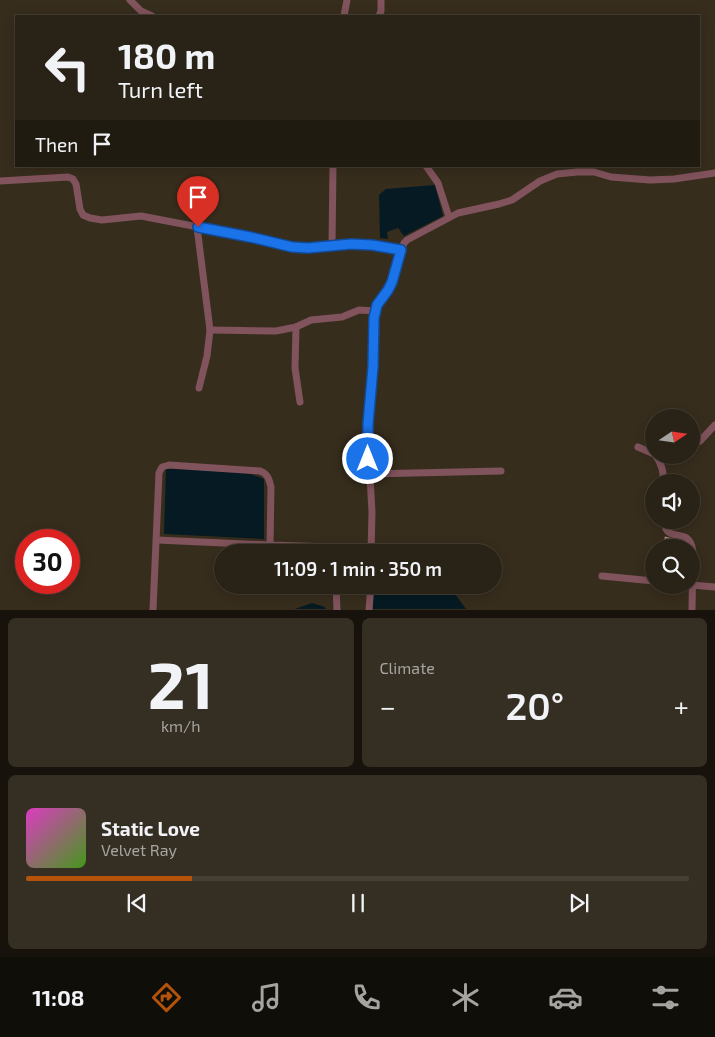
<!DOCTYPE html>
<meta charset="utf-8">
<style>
:root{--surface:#292216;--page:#352f23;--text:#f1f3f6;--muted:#a5a4a1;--line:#453f35;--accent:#b45309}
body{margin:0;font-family:"Exo 2",sans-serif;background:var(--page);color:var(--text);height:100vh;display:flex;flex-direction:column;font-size:19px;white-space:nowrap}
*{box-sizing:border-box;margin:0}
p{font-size:16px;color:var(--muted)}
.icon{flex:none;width:28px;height:28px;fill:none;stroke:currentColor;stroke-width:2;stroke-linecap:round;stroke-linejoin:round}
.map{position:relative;height:610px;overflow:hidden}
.side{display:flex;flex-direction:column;gap:8px;padding:8px;background:#17130c;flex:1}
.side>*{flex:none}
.hud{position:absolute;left:15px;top:15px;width:685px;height:152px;border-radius:0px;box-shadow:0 2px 12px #0003,0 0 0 1px var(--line);background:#292216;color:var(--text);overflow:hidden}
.needle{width:32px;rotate:77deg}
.fabs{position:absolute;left:645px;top:409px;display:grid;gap:10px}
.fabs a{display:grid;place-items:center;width:55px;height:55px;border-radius:50%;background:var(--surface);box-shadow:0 2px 12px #0003,0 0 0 1px var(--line);font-size:25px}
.speed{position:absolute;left:15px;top:529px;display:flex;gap:10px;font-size:25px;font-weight:700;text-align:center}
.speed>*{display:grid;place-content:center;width:65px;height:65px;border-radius:50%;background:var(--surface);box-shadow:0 2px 12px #0003,0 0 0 1px var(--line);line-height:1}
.speed .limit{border:8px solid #d22;background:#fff;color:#111}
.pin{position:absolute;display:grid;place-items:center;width:42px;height:42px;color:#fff;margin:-51px -21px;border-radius:50% 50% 50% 0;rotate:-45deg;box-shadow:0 0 5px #0007}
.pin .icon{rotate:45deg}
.me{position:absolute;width:55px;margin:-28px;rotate:0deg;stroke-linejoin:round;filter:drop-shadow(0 0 4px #0008)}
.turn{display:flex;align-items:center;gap:18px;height:105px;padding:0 20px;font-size:22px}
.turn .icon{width:65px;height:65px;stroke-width:2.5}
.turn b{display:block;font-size:35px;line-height:42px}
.then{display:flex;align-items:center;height:48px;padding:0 20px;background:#0003;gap:10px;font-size:19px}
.big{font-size:38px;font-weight:600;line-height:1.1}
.side .card{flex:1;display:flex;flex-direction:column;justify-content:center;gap:8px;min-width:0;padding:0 18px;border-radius:8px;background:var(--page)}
.side .dial{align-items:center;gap:0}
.dial b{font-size:65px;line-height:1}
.song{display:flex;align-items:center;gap:15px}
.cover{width:60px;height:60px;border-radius:8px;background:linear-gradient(135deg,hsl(310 70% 55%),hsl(100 70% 35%))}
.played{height:5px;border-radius:2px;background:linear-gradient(90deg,var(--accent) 25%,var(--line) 25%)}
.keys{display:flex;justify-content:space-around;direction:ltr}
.heat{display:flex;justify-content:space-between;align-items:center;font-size:28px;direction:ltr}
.side .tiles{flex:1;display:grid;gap:8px;grid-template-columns:1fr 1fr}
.card:last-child{grid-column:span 2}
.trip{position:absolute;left:214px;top:544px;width:288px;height:50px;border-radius:25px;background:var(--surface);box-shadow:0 2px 12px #0003,0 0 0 1px var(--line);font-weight:600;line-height:50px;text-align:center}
.dock{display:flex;height:80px;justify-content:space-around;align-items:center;background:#100e09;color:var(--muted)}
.dock .icon{width:35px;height:35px}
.dock .selected{color:var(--accent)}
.dock b{font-size:22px;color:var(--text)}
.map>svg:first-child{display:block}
.water{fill:#051a22}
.building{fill:#795427;stroke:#ad9d8b}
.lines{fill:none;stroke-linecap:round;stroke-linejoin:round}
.street{stroke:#81535c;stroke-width:7}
.route-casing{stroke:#114b97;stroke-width:12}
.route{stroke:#1a73e8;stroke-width:9}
</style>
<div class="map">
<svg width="715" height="610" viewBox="0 0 715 610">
<rect width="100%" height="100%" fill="#372d1d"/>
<g class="water">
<path d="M435,185L443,216L404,236L398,228L387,232L388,239L380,238L379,195L386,189Z"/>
<path d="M166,466L240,470L264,479V539L164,534Z"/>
<path d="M372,585H407V593L455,594L466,609H373Z"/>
<path d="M312,603L325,607L326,609H295Z"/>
</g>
<path class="building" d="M665,537L676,540L677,548H666Z"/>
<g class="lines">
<g class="street">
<path d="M130,0L141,11L152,16"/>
<path d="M344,16L347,0"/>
<path d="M379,16L381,11V0"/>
<path d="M426,166L438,183L449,217"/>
<path d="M0,181L68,177L73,179L76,184L80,209L83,215L90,218L102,220L141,216L250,237L292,247L308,248L351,243L372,245L401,250"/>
<path d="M197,227L210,330L207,356L199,388"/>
<path d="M332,245L333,166"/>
<path d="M296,327L295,368L300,402"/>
<path d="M210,330L276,331L296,327L311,320L342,317L359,310L376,311"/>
<path d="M691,445L700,441L715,425"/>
<path d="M638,447L654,454"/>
<path d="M655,455C662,463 663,472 664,482"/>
<path d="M660,461L671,455"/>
<path d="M369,474L501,471"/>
<path d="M665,520C665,521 666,528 666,529C672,541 690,527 693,552L692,610"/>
<path d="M157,540L270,545"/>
<path d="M371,552L372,512L369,459L368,424L374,351V318L377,305L388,290L392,282L404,243L407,240L458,213L499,204L512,200L540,181L557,174L577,172H594L611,177L650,180L674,179L715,173"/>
<path d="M602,576L654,581"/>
<path d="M336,585L337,610"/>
<path d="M691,585L715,587"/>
<path d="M153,610L159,473L162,467L169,465L260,471C268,474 269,479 271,487L270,545L364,548"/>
<path d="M369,610L371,585"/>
</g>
</g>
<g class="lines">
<defs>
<path id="route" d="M198,227L250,237L292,247L308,248L351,244L372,245L401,250L392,282L388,290L377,305L374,318L373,367L368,424V459"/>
</defs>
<use href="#route" class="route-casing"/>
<use href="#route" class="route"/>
</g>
</svg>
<div class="fabs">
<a><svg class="needle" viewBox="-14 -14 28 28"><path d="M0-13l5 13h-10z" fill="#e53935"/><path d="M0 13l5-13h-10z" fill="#a5a4a1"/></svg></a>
<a><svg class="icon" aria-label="sound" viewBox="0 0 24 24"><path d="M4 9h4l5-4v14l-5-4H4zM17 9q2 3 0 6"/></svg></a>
<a><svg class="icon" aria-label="search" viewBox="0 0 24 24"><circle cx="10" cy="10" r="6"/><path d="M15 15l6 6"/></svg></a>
</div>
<div class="speed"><div class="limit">30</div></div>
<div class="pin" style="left:198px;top:227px;background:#d93025"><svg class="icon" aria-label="arrive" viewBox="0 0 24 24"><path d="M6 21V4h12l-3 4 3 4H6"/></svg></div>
<svg class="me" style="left:368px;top:459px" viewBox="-20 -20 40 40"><circle r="17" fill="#1a73e8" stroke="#fff" stroke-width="3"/><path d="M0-11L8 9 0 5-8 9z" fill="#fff"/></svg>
<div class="trip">11:09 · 1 min · 350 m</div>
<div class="hud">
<div class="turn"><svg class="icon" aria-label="left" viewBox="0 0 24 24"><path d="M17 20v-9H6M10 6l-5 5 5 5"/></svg><div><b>180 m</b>Turn left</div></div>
<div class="then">Then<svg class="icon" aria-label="arrive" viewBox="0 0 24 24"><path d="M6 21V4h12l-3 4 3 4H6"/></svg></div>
</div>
</div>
<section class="side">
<div class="tiles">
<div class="card dial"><b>21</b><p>km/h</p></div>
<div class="card"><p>Climate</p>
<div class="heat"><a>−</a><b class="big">20°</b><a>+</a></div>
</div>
<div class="card">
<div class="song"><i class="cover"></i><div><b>Static Love</b><p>Velvet Ray</p></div></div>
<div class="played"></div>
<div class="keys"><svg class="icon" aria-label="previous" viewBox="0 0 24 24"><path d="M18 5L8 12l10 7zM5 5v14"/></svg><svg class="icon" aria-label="pause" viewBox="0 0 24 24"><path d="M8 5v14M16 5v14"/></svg><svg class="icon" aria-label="next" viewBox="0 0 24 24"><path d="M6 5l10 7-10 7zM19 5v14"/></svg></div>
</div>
</div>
</section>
<nav class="dock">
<b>11:08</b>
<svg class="icon selected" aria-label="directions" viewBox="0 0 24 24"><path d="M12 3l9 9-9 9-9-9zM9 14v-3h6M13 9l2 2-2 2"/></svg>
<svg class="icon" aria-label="music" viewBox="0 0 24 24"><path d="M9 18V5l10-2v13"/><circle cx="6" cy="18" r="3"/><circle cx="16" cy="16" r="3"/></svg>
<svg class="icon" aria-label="phone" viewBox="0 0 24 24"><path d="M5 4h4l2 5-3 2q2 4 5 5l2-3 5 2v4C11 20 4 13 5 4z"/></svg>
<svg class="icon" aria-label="climate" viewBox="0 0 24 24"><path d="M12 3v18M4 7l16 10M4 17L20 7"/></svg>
<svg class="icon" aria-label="car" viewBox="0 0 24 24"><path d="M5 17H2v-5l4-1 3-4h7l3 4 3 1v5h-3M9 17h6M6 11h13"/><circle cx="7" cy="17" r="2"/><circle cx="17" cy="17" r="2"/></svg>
<svg class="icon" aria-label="filters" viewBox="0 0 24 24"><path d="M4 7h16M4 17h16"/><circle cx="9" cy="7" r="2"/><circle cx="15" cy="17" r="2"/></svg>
</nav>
